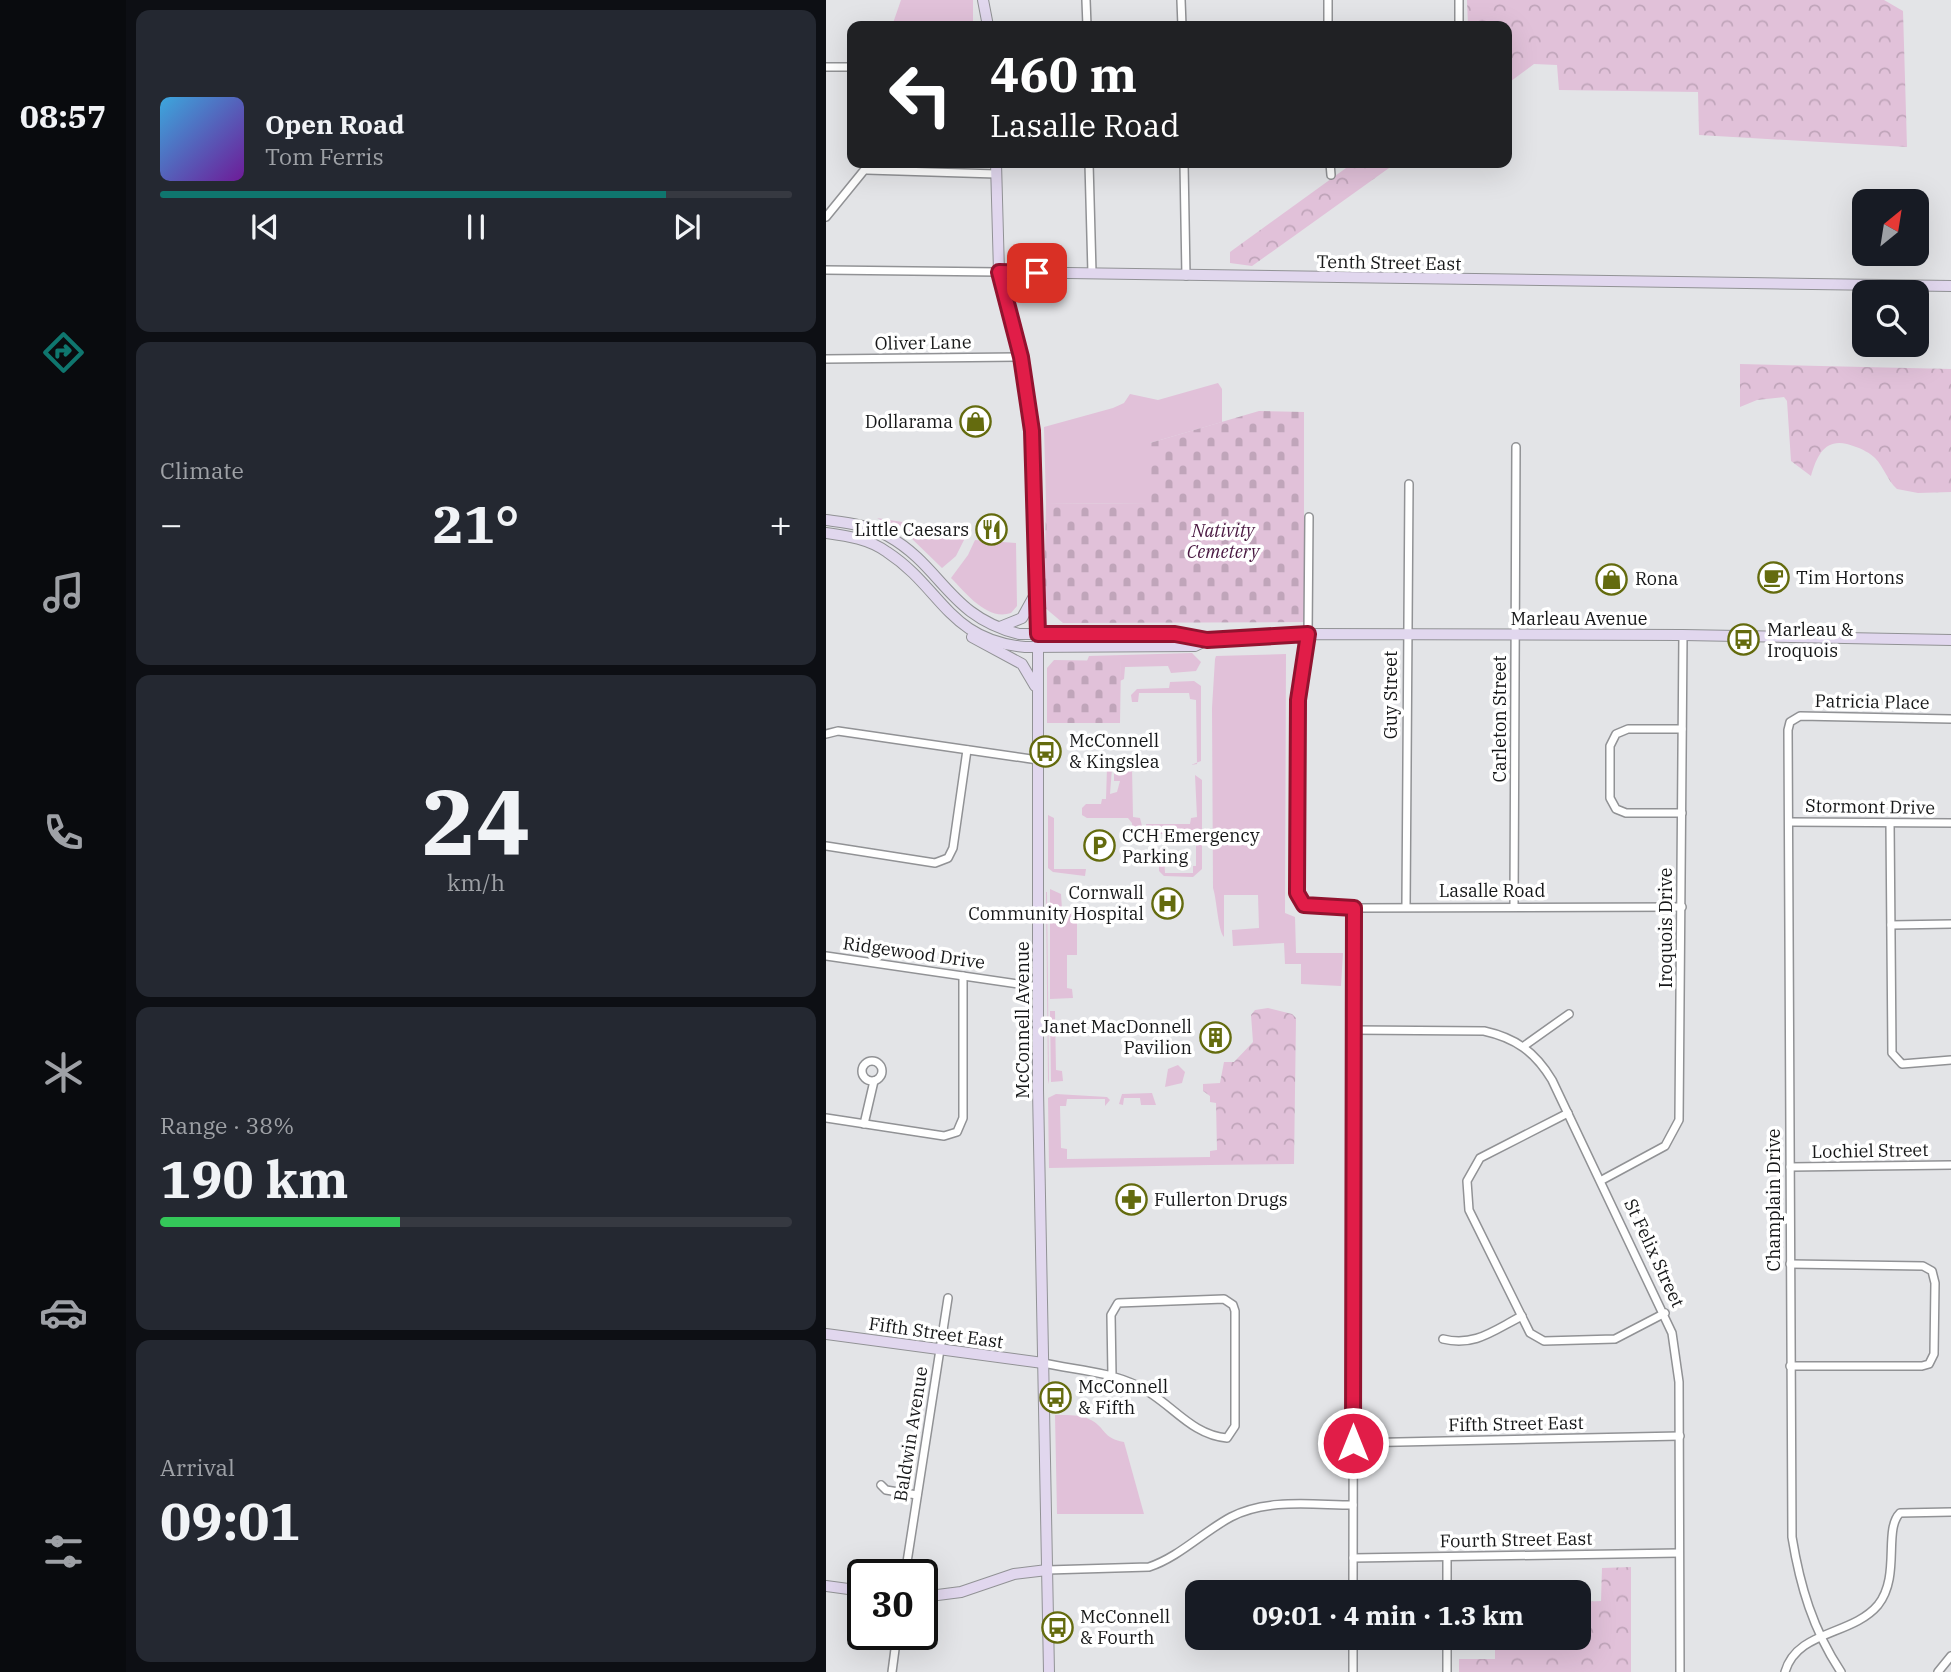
<!DOCTYPE html>
<meta charset="utf-8">
<style>
:root{--surface:#171b24;--page:#242831;--text:#f1f3f6;--muted:#9ea1a6;--line:#363941;--accent:#0f766e}
body{margin:0;font-family:"IBM Plex Serif",serif;background:var(--page);color:var(--text);height:100vh;display:flex;flex-direction:column;font-size:26px;white-space:nowrap}
*{box-sizing:border-box;margin:0}
p{font-size:23px;color:var(--muted)}
.icon{flex:none;width:38px;height:38px;fill:none;stroke:currentColor;stroke-width:2;stroke-linecap:round;stroke-linejoin:round}
.map{position:relative;flex:1;overflow:hidden}
.details{display:flex;flex-direction:column;gap:10px;padding:10px;background:#0d0f14;width:700px}
.details>*{flex:none}
.hud{position:absolute;left:21px;top:21px;width:665px;height:147px;border-radius:14px;box-shadow:0 7px 28px #0002;background:#202124;color:#fff;overflow:hidden}
.needle{width:46px;rotate:30deg}
.fabs{position:absolute;left:1026px;top:189px;display:grid;gap:14px}
.fabs a{display:grid;place-items:center;width:77px;height:77px;border-radius:14px;background:var(--surface);box-shadow:0 7px 28px #0002;font-size:35px}
.speed{position:absolute;left:21px;top:1559px;display:flex;gap:14px;font-size:35px;font-weight:700;text-align:center}
.speed>*{display:grid;place-content:center;width:91px;height:91px;border-radius:50%;background:var(--surface);box-shadow:0 7px 28px #0002;line-height:1}
.speed .limit{border:4px solid #111;border-radius:10px;background:#fff;color:#111}
.pin{position:absolute;display:grid;place-items:center;width:60px;height:60px;color:#fff;margin:-30px;border-radius:14px;box-shadow:0 4px 10px #0006}
.me{position:absolute;width:77px;margin:-38px;rotate:0deg;stroke-linejoin:round;filter:drop-shadow(0 0 5px #0008)}
.turn{display:flex;align-items:center;gap:24px;height:147px;padding:0 28px;font-size:32px}
.turn .icon{width:91px;height:91px;stroke-width:2.5}
.turn b{display:block;font-size:49px;line-height:60px}
.big{font-size:52px;font-weight:800;line-height:1.1}
.details .card{flex:1;display:flex;flex-direction:column;justify-content:center;gap:10px;min-width:0;padding:0 24px;border-radius:14px;background:var(--page)}
.details .dial{align-items:center;gap:0}
.dial b{font-size:91px;line-height:1}
.song{display:flex;align-items:center;gap:21px}
.cover{width:84px;height:84px;border-radius:10px;background:linear-gradient(135deg,hsl(200 70% 55%),hsl(280 70% 35%))}
.played{height:7px;border-radius:4px;background:linear-gradient(90deg,var(--accent) 80%,var(--line) 80%)}
.keys{display:flex;justify-content:space-around;direction:ltr}
.heat{display:flex;justify-content:space-between;align-items:center;font-size:38px;direction:ltr}
.charge{height:10px;border-radius:5px;background:linear-gradient(90deg,#34c759 38%,var(--line) 0)}
.trip{position:absolute;left:359px;top:1580px;width:406px;height:70px;border-radius:14px;background:var(--surface);box-shadow:0 7px 28px #0002;font-weight:800;line-height:70px;text-align:center}
main{display:flex;flex:1;min-height:0}
.tabs{display:flex;flex-direction:column;width:126px;justify-content:space-around;align-items:center;background:#090b0e;color:var(--muted)}
.tabs .icon{width:49px;height:49px}
.tabs .on{color:var(--accent)}
.tabs b{font-size:32px;color:var(--text)}
.map>svg:first-child{display:block}
.grass{fill:#e1c1d9}
.forest{fill:url(#forest-crowns)}
.cemetery{fill:url(#cemetery-stones)}
.lines{fill:none;stroke-linecap:round;stroke-linejoin:round}
.street-casing{stroke:#919295;stroke-width:10}
.secondary-casing{stroke:#919295;stroke-width:12}
.street{stroke:#fff;stroke-width:7}
.secondary{stroke:#e1d7ee;stroke-width:10}
.route-casing{stroke:#92132f;stroke-width:18}
.route{stroke:#e11d48;stroke-width:12}
.labels{text-anchor:middle;stroke-width:7;stroke-linejoin:round;paint-order:stroke}
.street-label{font-size:18px;fill:#161718;stroke:#fff}
.poi-label{font-size:18px;fill:#161718;stroke:#fff;text-anchor:start}
.park-label{font-size:18px;font-style:italic;fill:#491841;stroke:#fff}
</style>
<main>
<nav class="tabs">
<b>08:57</b>
<svg class="icon on" aria-label="directions" viewBox="0 0 24 24"><path d="M12 3l9 9-9 9-9-9zM9 14v-3h6M13 9l2 2-2 2"/></svg>
<svg class="icon" aria-label="music" viewBox="0 0 24 24"><path d="M9 18V5l10-2v13"/><circle cx="6" cy="18" r="3"/><circle cx="16" cy="16" r="3"/></svg>
<svg class="icon" aria-label="phone" viewBox="0 0 24 24"><path d="M5 4h4l2 5-3 2q2 4 5 5l2-3 5 2v4C11 20 4 13 5 4z"/></svg>
<svg class="icon" aria-label="climate" viewBox="0 0 24 24"><path d="M12 3v18M4 7l16 10M4 17L20 7"/></svg>
<svg class="icon" aria-label="car" viewBox="0 0 24 24"><path d="M5 17H2v-5l4-1 3-4h7l3 4 3 1v5h-3M9 17h6M6 11h13"/><circle cx="7" cy="17" r="2"/><circle cx="17" cy="17" r="2"/></svg>
<svg class="icon" aria-label="filters" viewBox="0 0 24 24"><path d="M4 7h16M4 17h16"/><circle cx="9" cy="7" r="2"/><circle cx="15" cy="17" r="2"/></svg>
</nav>
<section class="details">
<div class="card">
<div class="song"><i class="cover"></i><div><b>Open Road</b><p>Tom Ferris</p></div></div>
<div class="played"></div>
<div class="keys"><svg class="icon" aria-label="previous" viewBox="0 0 24 24"><path d="M18 5L8 12l10 7zM5 5v14"/></svg><svg class="icon" aria-label="pause" viewBox="0 0 24 24"><path d="M8 5v14M16 5v14"/></svg><svg class="icon" aria-label="next" viewBox="0 0 24 24"><path d="M6 5l10 7-10 7zM19 5v14"/></svg></div>
</div>
<div class="card"><p>Climate</p>
<div class="heat"><a>−</a><b class="big">21°</b><a>+</a></div>
</div>
<div class="card dial"><b>24</b><p>km/h</p></div>
<div class="card"><p>Range · 38%</p><b class="big">190 km</b><div class="charge"></div></div>
<div class="card"><p>Arrival</p><b class="big">09:01</b></div>
</section>
<div class="map">
<svg width="1125" height="1672" viewBox="0 0 1125 1672">
<defs>
<pattern id="forest-crowns" width="20" height="18" patternUnits="userSpaceOnUse" patternTransform="scale(1.75)"><rect width="20" height="18" fill="#e1c1d9"/><path d="M2 6a3 3 0 1 1 6 0M12 15a3 3 0 1 1 6 0" fill="none" stroke="#c0a5ba"/></pattern>
<pattern id="cemetery-stones" width="16" height="16" patternUnits="userSpaceOnUse" patternTransform="scale(1.75)"><rect width="16" height="16" fill="#e1c1d9"/><path d="M2 7V4a2 2 0 0 1 4 0v3zM10 15v-3a2 2 0 0 1 4 0v3z" fill="#c0a5ba"/></pattern>
</defs>
<rect width="100%" height="100%" fill="#e3e4e7"/>
<g class="grass">
<path d="M75,0H147V26H66Z"/>
<path d="M392,383L396,389V422L324,443V503L220,504L218,427L287,408L298,403L304,394L332,400Z"/>
<path d="M51,518L121,529L123,534L139,538L130,556L116,568L82,535Z"/>
<path d="M149,540L190,543L191,606L185,613C161,621 140,593 125,578L142,555Z"/>
<path d="M366,653L375,662L370,671L345,673L342,666L299,667L298,679L294,681L295,661H261L263,656Z"/>
<path d="M460,654L459,913L469,917L470,953H517L515,986L475,984V964H459L458,943L407,946L406,930L433,928L432,895H398V937C392,931 391,900 387,888L386,708L389,659L390,656Z"/>
<path d="M368,681L375,686V761L365,765L371,764L370,700L364,699L363,693H313L312,702H306L305,695L311,689L343,688L344,682Z"/>
<path d="M306,767L307,817L314,818L318,834L307,835L306,823L302,818H261L256,815V808L260,804H275L276,799H280L281,768H286L284,794L291,792L294,781H288V768Z"/>
<path d="M369,775L376,780V869L367,877L338,876L333,871V855L338,854L339,873H367V866H370V830H339L338,834H320V824H364L365,818L371,817Z"/>
<path d="M222,815L228,818V869H260L259,876L227,872L222,868Z"/>
<path d="M224,889L235,894L236,909H249L251,913V955H241V988L246,989L247,998L224,999Z"/>
<path d="M220,892H221L223,1084L222,1080Z"/>
<path d="M224,1011H229L230,1070L236,1071L237,1081L225,1082Z"/>
<path d="M352,1065L359,1072L356,1083L339,1087L342,1069Z"/>
<path d="M326,1093L330,1105H315L314,1098H298L297,1105L293,1104L296,1094Z"/>
<path d="M230,1094L281,1097L284,1100L279,1106V1099H241L240,1106H234L235,1148L241,1149V1159L384,1157V1165L223,1168L222,1098Z"/>
<path d="M229,1415C240,1415 254,1414 265,1420C280,1428 276,1438 298,1442L318,1514H231Z"/>
</g>
<g class="forest">
<path d="M641,0H1058L1077,11L1081,147L873,135L872,92L733,90L731,65L708,64L681,84V26H642Z"/>
<path d="M527,163H570L426,266L404,263V252Z"/>
<path d="M914,364L1125,369V492L1092,493L1071,489C1061,480 1058,467 1049,458C1044,453 1036,449 1030,447C1002,435 992,451 985,476L965,461L961,401L958,397L931,400L914,407Z"/>
<path d="M442,1008L466,1014L470,1018L468,1164L384,1165V1151L391,1150L390,1103L384,1102V1096L377,1091V1084L394,1083L398,1062H408L427,1042L425,1015L429,1010Z"/>
<path d="M805,1567V1672H633V1659H669V1638H752L753,1602L775,1601L776,1568Z"/>
</g>
<g class="cemetery">
<path d="M433,411L478,412V622L237,623L218,607L220,504L323,503L324,443Z"/>
<path d="M228,660L295,661L294,723H221V668Z"/>
</g>
<g class="lines">
<defs>
<g id="street">
<path d="M260,0L261,26"/>
<path d="M355,0L356,26"/>
<path d="M502,0V26"/>
<path d="M633,0V26"/>
<path d="M0,67H26"/>
<path d="M263,163L266,273"/>
<path d="M358,163L360,276"/>
<path d="M504,163L505,175"/>
<path d="M41,170L170,174"/>
<path d="M0,217L44,163"/>
<path d="M0,270L173,272"/>
<path d="M0,359L195,357"/>
<path d="M483,517L482,634L472,700L471,893L478,905L528,908L856,907"/>
<path d="M0,734L12,731L212,760"/>
<path d="M856,813H800L790,809L784,798V746L790,734L802,729H856"/>
<path d="M963,822L1125,823"/>
<path d="M1064,823L1066,1053L1076,1064L1125,1060"/>
<path d="M0,846L109,863L122,858L127,848L141,750"/>
<path d="M580,906L583,484"/>
<path d="M688,906L690,447"/>
<path d="M1065,925L1125,924"/>
<path d="M0,956L213,987"/>
<path d="M526,1030L658,1031C690,1038 709,1052 726,1080L846,1333L853,1382L854,1672"/>
<path d="M698,1046L743,1014"/>
<circle cx="46" cy="1071" r="10"/>
<path d="M742,1113L654,1158L641,1181L643,1210L704,1333L718,1341L789,1339L839,1313"/>
<path d="M0,1118L118,1136L131,1132L137,1118V976"/>
<path d="M38,1124L48,1081"/>
<path d="M964,1167L1125,1165"/>
<path d="M776,1180L839,1146L853,1120L857,635"/>
<path d="M964,1264L1097,1266L1106,1271L1109,1283L1108,1354L1103,1364L1096,1366H964"/>
<path d="M617,1339C649,1347 668,1330 696,1316"/>
<path d="M217,1363C249,1370 282,1371 312,1386C344,1401 364,1435 401,1438L409,1426V1311L407,1305L398,1299L292,1303L285,1315L286,1375"/>
<path d="M527,1443L854,1436"/>
<path d="M55,1485L60,1490L91,1495"/>
<path d="M527,1558L853,1553"/>
<path d="M621,1558V1592"/>
<path d="M221,1570L323,1567C353,1557 377,1532 405,1517C441,1498 488,1505 527,1505"/>
<path d="M79,1575L122,1298"/>
<path d="M527,1592L528,908"/>
<path d="M527,1638V1672"/>
<path d="M621,1638V1672"/>
<path d="M66,1672L71,1634"/>
<path d="M959,1672C971,1630 1026,1636 1052,1605C1075,1576 1057,1530 1074,1513L1125,1512"/>
<path d="M1015,1672C987,1630 974,1586 966,1537L962,730L964,722L974,716L1125,719"/>
<path d="M1112,1672L1125,1656"/>
</g>
<g id="secondary">
<path d="M157,0L162,26"/>
<path d="M170,163L173,272L195,357L208,470L212,647V1090L223,1672"/>
<path d="M173,272L1125,286"/>
<path d="M0,520C22,523 43,525 62,536C117,567 122,616 193,634H349L381,640"/>
<path d="M0,533C22,536 43,539 61,552C116,588 122,640 199,647L369,646L381,640L482,634L857,635L1125,640"/>
<path d="M174,627L196,618L207,598"/>
<path d="M146,637L196,664L209,686"/>
<path d="M0,1334L217,1363"/>
<path d="M0,1586L37,1591"/>
<path d="M96,1597L135,1592L188,1574L221,1570"/>
</g>
</defs>
<use href="#street" class="street-casing"/>
<use href="#secondary" class="secondary-casing"/>
<use href="#street" class="street"/>
<use href="#secondary" class="secondary"/>
</g>
<g class="lines">
<defs>
<path id="route" d="M211,273L173,272L195,357L206,431L212,634H349L381,640L482,634L472,700L471,893L478,905L528,908L527,1443"/>
</defs>
<use href="#route" class="route-casing"/>
<use href="#route" class="route"/>
</g>
<defs>
<symbol id="shop-ring" viewBox="-11 -11 22 22"><circle r="9.5" fill="#fff" stroke="#646b0e" stroke-width="1.5"/><path d="M-5-2.5h2.3a2.7 3.5 0 0 1 5.4 0H5L5.5 6h-11ZM-1.5-2.5h3a1.5 2.3 0 0 0-3 0Z" fill="#646b0e"/></symbol>
<symbol id="restaurant-ring" viewBox="-11 -11 22 22"><circle r="9.5" fill="#fff" stroke="#646b0e" stroke-width="1.5"/><path d="M-5-6h1v4h1v-4h1v4h1v-4h1v5L-1.5 .5V6h-2V.5L-5-1ZM5-6V6H3V1.5H1.5Q1.5-4 5-6Z" fill="#646b0e"/></symbol>
<symbol id="cafe-ring" viewBox="-11 -11 22 22"><circle r="9.5" fill="#fff" stroke="#646b0e" stroke-width="1.5"/><path d="M-5.5-4.5H6V0H3Q3 3.5 0 3.5H-2.5Q-5.5 3.5-5.5 0ZM3-3.2v2h1.7v-2ZM-6 4.5H4V6H-6Z" fill="#646b0e"/></symbol>
<symbol id="bus-ring" viewBox="-11 -11 22 22"><circle r="9.5" fill="#fff" stroke="#646b0e" stroke-width="1.5"/><path d="M-5-6H5V4H4V6H2V4H-2V6H-4V4H-5ZM-3.5-4V0h7V-4ZM-3.5 1.2v1.5H-2V1.2ZM2 1.2v1.5H3.5V1.2Z" fill="#646b0e"/></symbol>
<symbol id="parking-ring" viewBox="-11 -11 22 22"><circle r="9.5" fill="#fff" stroke="#646b0e" stroke-width="1.5"/><path d="M-3.5-5.5H1a3.5 3.5 0 0 1 0 7H-1V5.5H-3.5ZM-1-3.4V-.6H.8a1.4 1.4 0 0 0 0-2.8Z" fill="#646b0e"/></symbol>
<symbol id="hospital-ring" viewBox="-11 -11 22 22"><circle r="9.5" fill="#fff" stroke="#646b0e" stroke-width="1.5"/><path d="M-5-5h3v3.5h4V-5h3V5h-3V1.5h-4V5h-3Z" fill="#646b0e"/></symbol>
<symbol id="building-ring" viewBox="-11 -11 22 22"><circle r="9.5" fill="#fff" stroke="#646b0e" stroke-width="1.5"/><path d="M-4-6H4V6H1V3H-1V6H-4ZM-2.5-4.3h1.7v1.8h-1.7ZM.8-4.3h1.7v1.8H.8ZM-2.5-1h1.7V.8h-1.7ZM.8-1h1.7V.8H.8Z" fill="#646b0e"/></symbol>
<symbol id="pharmacy-ring" viewBox="-11 -11 22 22"><circle r="9.5" fill="#fff" stroke="#646b0e" stroke-width="1.5"/><path d="M-2-6h4v4h4v4h-4v4h-4v-4h-4v-4h4Z" fill="#646b0e"/></symbol>
</defs>
<g fill-rule="evenodd">
<use href="#shop-ring" x="132" y="404" width="35" height="35"/>
<use href="#restaurant-ring" x="148" y="512" width="35" height="35"/>
<use href="#cafe-ring" x="930" y="560" width="35" height="35"/>
<use href="#shop-ring" x="768" y="562" width="35" height="35"/>
<use href="#bus-ring" x="900" y="622" width="35" height="35"/>
<use href="#bus-ring" x="202" y="734" width="35" height="35"/>
<use href="#parking-ring" x="256" y="828" width="35" height="35"/>
<use href="#hospital-ring" x="324" y="886" width="35" height="35"/>
<use href="#building-ring" x="372" y="1020" width="35" height="35"/>
<use href="#pharmacy-ring" x="288" y="1182" width="35" height="35"/>
<use href="#bus-ring" x="212" y="1380" width="35" height="35"/>
<use href="#bus-ring" x="214" y="1610" width="35" height="35"/>
</g>
<g class="labels">
<g class="street-label">
<text transform="translate(563 263) rotate(1)" y="6">Tenth Street East</text>
<text transform="translate(97 343) rotate(-1)" y="6">Oliver Lane</text>
<text x="753" y="625">Marleau Avenue</text>
<text transform="translate(565 695) rotate(-90)" y="6">Guy Street</text>
<text transform="translate(1046 702) rotate(1)" y="6">Patricia Place</text>
<text transform="translate(674 719) rotate(-90)" y="6">Carleton Street</text>
<text transform="translate(1044 807) rotate(1)" y="6">Stormont Drive</text>
<text x="666" y="897">Lasalle Road</text>
<text transform="translate(840 928) rotate(-90)" y="6">Iroquois Drive</text>
<text transform="translate(88 953) rotate(8)" y="6">Ridgewood Drive</text>
<text transform="translate(197 1020) rotate(-90)" y="6">McConnell Avenue</text>
<text transform="translate(1044 1151) rotate(-1)" y="6">Lochiel Street</text>
<text transform="translate(948 1200) rotate(-90)" y="6">Champlain Drive</text>
<text transform="translate(828 1253) rotate(65)" y="6">St Felix Street</text>
<text transform="translate(110 1333) rotate(8)" y="6">Fifth Street East</text>
<text transform="translate(690 1424) rotate(-1)" y="6">Fifth Street East</text>
<text transform="translate(85 1434) rotate(-81)" y="6">Baldwin Avenue</text>
<text transform="translate(690 1540) rotate(-1)" y="6">Fourth Street East</text>
</g>
<g class="poi-label">
<text x="127" y="428" text-anchor="end">Dollarama</text>
<text x="143" y="536" text-anchor="end">Little Caesars</text>
<text x="970" y="584">Tim Hortons</text>
<text x="809" y="585">Rona</text>
<text x="941" y="636">Marleau &amp;<tspan x="941" dy="21">Iroquois</tspan></text>
<text x="243" y="747">McConnell<tspan x="243" dy="21">&amp; Kingslea</tspan></text>
<text x="296" y="842">CCH Emergency<tspan x="296" dy="21">Parking</tspan></text>
<text x="318" y="899" text-anchor="end">Cornwall<tspan x="318" dy="21">Community Hospital</tspan></text>
<text x="366" y="1033" text-anchor="end">Janet MacDonnell<tspan x="366" dy="21">Pavilion</tspan></text>
<text x="328" y="1206">Fullerton Drugs</text>
<text x="252" y="1393">McConnell<tspan x="252" dy="21">&amp; Fifth</tspan></text>
<text x="254" y="1623">McConnell<tspan x="254" dy="21">&amp; Fourth</tspan></text>
</g>
<g class="park-label">
<text x="397" y="537">Nativity<tspan x="397" dy="21">Cemetery</tspan></text>
</g>
</g>
</svg>
<div class="fabs">
<a><svg class="needle" viewBox="-14 -14 28 28"><path d="M0-13l5 13h-10z" fill="#e53935"/><path d="M0 13l5-13h-10z" fill="#9ea1a6"/></svg></a>
<a><svg class="icon" aria-label="search" viewBox="0 0 24 24"><circle cx="10" cy="10" r="6"/><path d="M15 15l6 6"/></svg></a>
</div>
<div class="speed"><div class="limit">30</div></div>
<div class="pin" style="left:211px;top:273px;background:#d93025"><svg class="icon" aria-label="arrive" viewBox="0 0 24 24"><path d="M6 21V4h12l-3 4 3 4H6"/></svg></div>
<svg class="me" style="left:527px;top:1443px" viewBox="-20 -20 40 40"><circle r="17" fill="#e11d48" stroke="#fff" stroke-width="3"/><path d="M0-11L8 9 0 5-8 9z" fill="#fff"/></svg>
<div class="trip">09:01 · 4 min · 1.3 km</div>
<div class="hud">
<div class="turn"><svg class="icon" aria-label="left" viewBox="0 0 24 24"><path d="M17 20v-9H6M10 6l-5 5 5 5"/></svg><div><b>460 m</b>Lasalle Road</div></div>
</div>
</div>
</main>
